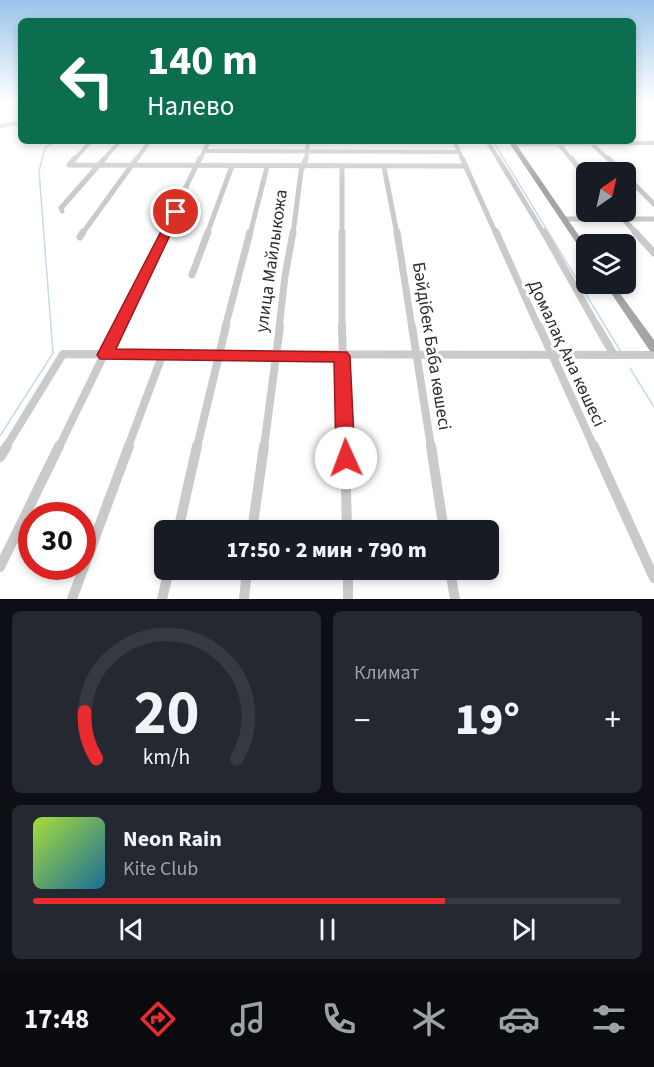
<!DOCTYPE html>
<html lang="ru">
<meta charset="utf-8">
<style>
:root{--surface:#171b24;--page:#242831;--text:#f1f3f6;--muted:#9ea1a6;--line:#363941;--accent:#e92a2e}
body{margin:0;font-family:"Source Sans 3",sans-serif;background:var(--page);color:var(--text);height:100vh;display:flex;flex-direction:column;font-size:22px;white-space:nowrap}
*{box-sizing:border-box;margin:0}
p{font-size:20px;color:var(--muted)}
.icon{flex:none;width:33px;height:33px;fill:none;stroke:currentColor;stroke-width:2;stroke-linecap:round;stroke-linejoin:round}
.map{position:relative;height:599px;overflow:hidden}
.drawer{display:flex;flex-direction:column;gap:12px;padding:12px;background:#0d0f14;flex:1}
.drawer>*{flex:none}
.guide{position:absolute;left:18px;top:18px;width:618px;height:126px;border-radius:9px;box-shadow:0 3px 9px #0003;background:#0b6e4f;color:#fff;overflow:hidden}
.needle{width:39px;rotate:34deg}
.fabs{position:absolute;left:576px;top:162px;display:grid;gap:12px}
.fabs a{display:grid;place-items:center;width:60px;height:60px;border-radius:9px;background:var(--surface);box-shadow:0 3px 9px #0003;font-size:30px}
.speed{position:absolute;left:18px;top:502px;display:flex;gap:12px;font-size:30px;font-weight:700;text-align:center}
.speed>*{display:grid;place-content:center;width:78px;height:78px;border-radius:50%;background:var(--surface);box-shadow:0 3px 9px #0003;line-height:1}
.speed .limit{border:9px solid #d22;background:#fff;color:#111}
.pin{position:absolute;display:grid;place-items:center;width:51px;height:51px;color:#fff;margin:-26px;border:3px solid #fff;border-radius:50%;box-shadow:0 2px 6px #0007}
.me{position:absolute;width:66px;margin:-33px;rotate:358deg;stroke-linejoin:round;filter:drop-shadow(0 0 4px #0008)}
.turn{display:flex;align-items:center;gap:21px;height:126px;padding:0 30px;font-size:27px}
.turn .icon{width:78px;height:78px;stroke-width:2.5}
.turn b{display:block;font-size:42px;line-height:51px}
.big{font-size:45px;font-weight:800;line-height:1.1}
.drawer .widget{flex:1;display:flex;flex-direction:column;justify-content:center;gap:9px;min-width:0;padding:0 21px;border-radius:9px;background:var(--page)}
.drawer .dial{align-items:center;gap:0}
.dial svg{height:156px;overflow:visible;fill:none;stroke:var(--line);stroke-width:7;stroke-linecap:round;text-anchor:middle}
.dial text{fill:var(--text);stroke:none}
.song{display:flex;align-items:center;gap:18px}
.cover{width:72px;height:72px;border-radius:9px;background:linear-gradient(135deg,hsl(80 70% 55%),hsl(200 70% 35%))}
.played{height:6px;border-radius:3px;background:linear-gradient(90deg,var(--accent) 70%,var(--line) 70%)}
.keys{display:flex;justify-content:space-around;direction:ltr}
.heat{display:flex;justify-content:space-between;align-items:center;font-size:33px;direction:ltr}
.drawer .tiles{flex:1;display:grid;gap:12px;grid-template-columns:1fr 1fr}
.widget:last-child{grid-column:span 2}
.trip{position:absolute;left:154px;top:520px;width:345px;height:60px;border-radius:9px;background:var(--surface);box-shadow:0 3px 9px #0003;font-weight:800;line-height:60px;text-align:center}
.menu{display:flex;height:96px;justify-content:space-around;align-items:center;background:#090b0e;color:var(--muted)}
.menu .icon{width:42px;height:42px}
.menu .selected{color:var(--accent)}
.menu b{font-size:27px;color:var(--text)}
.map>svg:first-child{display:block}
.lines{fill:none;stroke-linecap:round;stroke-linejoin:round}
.stream{stroke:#c6dbec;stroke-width:1.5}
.minor-far4{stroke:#cacaca;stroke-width:4}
.minor-far3{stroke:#cacaca;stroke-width:5}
.minor-far2{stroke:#cacaca;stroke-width:7}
.minor-far1{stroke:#cacaca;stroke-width:8}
.minor{stroke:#cacaca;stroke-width:10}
.major{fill:#a5a5a5;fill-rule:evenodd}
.route{fill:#e92a2e;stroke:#971b1e;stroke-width:1.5}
.labels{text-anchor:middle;stroke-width:6;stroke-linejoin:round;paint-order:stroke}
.street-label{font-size:18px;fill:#2d2d2d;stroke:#fff}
</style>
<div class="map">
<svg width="654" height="599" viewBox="0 0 654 599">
<rect width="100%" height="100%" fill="#fff"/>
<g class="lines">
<g class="stream">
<path d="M493,141L621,352"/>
<path d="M630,368L654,407"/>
<path d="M0,436L53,353L39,171L45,148L56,141"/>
</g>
<g class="minor-far4">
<path d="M0,126L17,123"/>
<path d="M454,141L463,160"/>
<path d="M487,141L499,160"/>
<path d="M557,142L572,160"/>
<path d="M591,143L609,160"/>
<path d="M513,144L654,143"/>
<path d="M204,151L459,152"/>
<path d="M74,160L91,141"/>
<path d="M103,160L120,141"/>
<path d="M136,160L150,141"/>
<path d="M200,160L209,141"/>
<path d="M306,160L308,141"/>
</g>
<g class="minor-far3">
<path d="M75,158L69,165L466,166"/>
<path d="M462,158L496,234"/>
<path d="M498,158L544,234"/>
<path d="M571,158L586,177"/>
<path d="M608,158L622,172"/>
<path d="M342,167V234"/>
<path d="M384,167L397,234"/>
<path d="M626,176L654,204"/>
<path d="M62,211L61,208L105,158"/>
<path d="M617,212L637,234"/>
<path d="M565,219H654"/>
<path d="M82,234L137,158"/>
<path d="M163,234L200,158"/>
<path d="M207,234L232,166"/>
<path d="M250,234L267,167"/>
<path d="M293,234L301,171L306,158"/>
</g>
<g class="minor-far2">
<path d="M342,232V328"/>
<path d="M397,232L412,328"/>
<path d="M496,232L539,328"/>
<path d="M544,232L598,328"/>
<path d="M635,232L654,253"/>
<path d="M80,237L83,232"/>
<path d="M192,275L208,232"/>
<path d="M117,328L164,232"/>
<path d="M225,328L250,232"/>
<path d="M279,328L285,276L293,232"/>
</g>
<g class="minor-far1">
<path d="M342,326L345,447"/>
<path d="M412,326L431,447"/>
<path d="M539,326L594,447"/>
<path d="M597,326L614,355"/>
<path d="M6,447L63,354L654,355"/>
<path d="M59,447L118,326"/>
<path d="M128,447L162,356"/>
<path d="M197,447L226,326"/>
<path d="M264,447L280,326"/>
</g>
<g class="minor">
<path d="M345,446L347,531"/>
<path d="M431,446L444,531"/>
<path d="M594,446L654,578"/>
<path d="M0,457L7,446"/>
<path d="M178,531L197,446"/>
<path d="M252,531L264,446"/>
<path d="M0,567L59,446"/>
<path d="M348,570V599"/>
<path d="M450,570L455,599"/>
<path d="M72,599L129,446"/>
<path d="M162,599L169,570"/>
<path d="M244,599L247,570"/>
</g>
<g class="major">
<path d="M508,141H514L586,246V253H583Z"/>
<path d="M605,284H613L654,340V352L650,351Z"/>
</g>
</g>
<linearGradient id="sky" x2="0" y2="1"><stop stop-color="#9ac4ea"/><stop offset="0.55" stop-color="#fff"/><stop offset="1" stop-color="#fff" stop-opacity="0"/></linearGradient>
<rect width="654" height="185" fill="url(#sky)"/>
<path class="route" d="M176,209L181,212L116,349L347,352L350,356L355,458L352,464L346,467L339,464L336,458L334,362L100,359L97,355L171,212Z"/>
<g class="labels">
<g class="street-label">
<text transform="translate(271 261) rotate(-82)" y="6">улица Майлыкожа</text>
<text transform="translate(432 346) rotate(81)" y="6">Бәйдібек Баба көшесі</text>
<text transform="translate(567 353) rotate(65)" y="6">Домалақ Ана көшесі</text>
</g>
</g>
</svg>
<div class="fabs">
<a><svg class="needle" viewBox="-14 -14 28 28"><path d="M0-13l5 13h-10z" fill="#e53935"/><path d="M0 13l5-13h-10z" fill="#9ea1a6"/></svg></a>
<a><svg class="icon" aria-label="layers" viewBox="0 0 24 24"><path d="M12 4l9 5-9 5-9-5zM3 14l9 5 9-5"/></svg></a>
</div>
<div class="speed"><div class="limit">30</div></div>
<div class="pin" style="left:176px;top:212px;background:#d93025"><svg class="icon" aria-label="arrive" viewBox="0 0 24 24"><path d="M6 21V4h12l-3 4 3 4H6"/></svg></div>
<svg class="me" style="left:346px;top:458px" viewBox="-20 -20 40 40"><circle r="19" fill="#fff"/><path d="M0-13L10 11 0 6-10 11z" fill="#e92a2e"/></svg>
<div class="trip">17:50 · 2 мин · 790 m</div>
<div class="guide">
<div class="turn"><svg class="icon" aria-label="left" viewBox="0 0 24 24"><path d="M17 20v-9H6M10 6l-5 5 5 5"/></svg><div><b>140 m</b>Налево</div></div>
</div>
</div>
<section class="drawer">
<div class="tiles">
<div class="widget dial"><svg viewBox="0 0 100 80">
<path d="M14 69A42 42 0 1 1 86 69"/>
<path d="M14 69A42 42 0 0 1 8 45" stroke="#e92a2e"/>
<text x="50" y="56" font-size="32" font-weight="700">20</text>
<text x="50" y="72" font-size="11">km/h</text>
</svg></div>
<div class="widget"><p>Климат</p>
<div class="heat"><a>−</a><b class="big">19°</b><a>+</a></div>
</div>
<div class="widget">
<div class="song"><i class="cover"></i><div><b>Neon Rain</b><p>Kite Club</p></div></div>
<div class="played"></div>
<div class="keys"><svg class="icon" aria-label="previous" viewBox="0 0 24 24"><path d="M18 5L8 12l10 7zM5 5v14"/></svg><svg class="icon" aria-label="pause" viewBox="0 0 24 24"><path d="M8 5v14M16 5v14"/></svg><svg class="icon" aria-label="next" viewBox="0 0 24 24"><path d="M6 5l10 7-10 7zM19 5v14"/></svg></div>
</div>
</div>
</section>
<nav class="menu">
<b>17:48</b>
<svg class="icon selected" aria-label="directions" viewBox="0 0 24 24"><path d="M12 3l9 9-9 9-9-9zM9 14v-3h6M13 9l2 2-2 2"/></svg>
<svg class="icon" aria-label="music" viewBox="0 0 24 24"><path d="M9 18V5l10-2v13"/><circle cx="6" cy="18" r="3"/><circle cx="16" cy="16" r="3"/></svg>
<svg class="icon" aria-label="phone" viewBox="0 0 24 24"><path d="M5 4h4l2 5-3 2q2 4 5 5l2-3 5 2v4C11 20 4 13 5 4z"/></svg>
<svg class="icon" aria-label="climate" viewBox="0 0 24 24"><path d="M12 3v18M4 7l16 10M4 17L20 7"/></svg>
<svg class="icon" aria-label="car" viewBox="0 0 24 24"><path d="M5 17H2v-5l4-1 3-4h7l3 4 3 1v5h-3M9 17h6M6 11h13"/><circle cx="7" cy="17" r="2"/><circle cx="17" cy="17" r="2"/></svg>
<svg class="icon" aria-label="filters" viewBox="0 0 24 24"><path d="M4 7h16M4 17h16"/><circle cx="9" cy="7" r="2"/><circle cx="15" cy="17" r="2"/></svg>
</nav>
